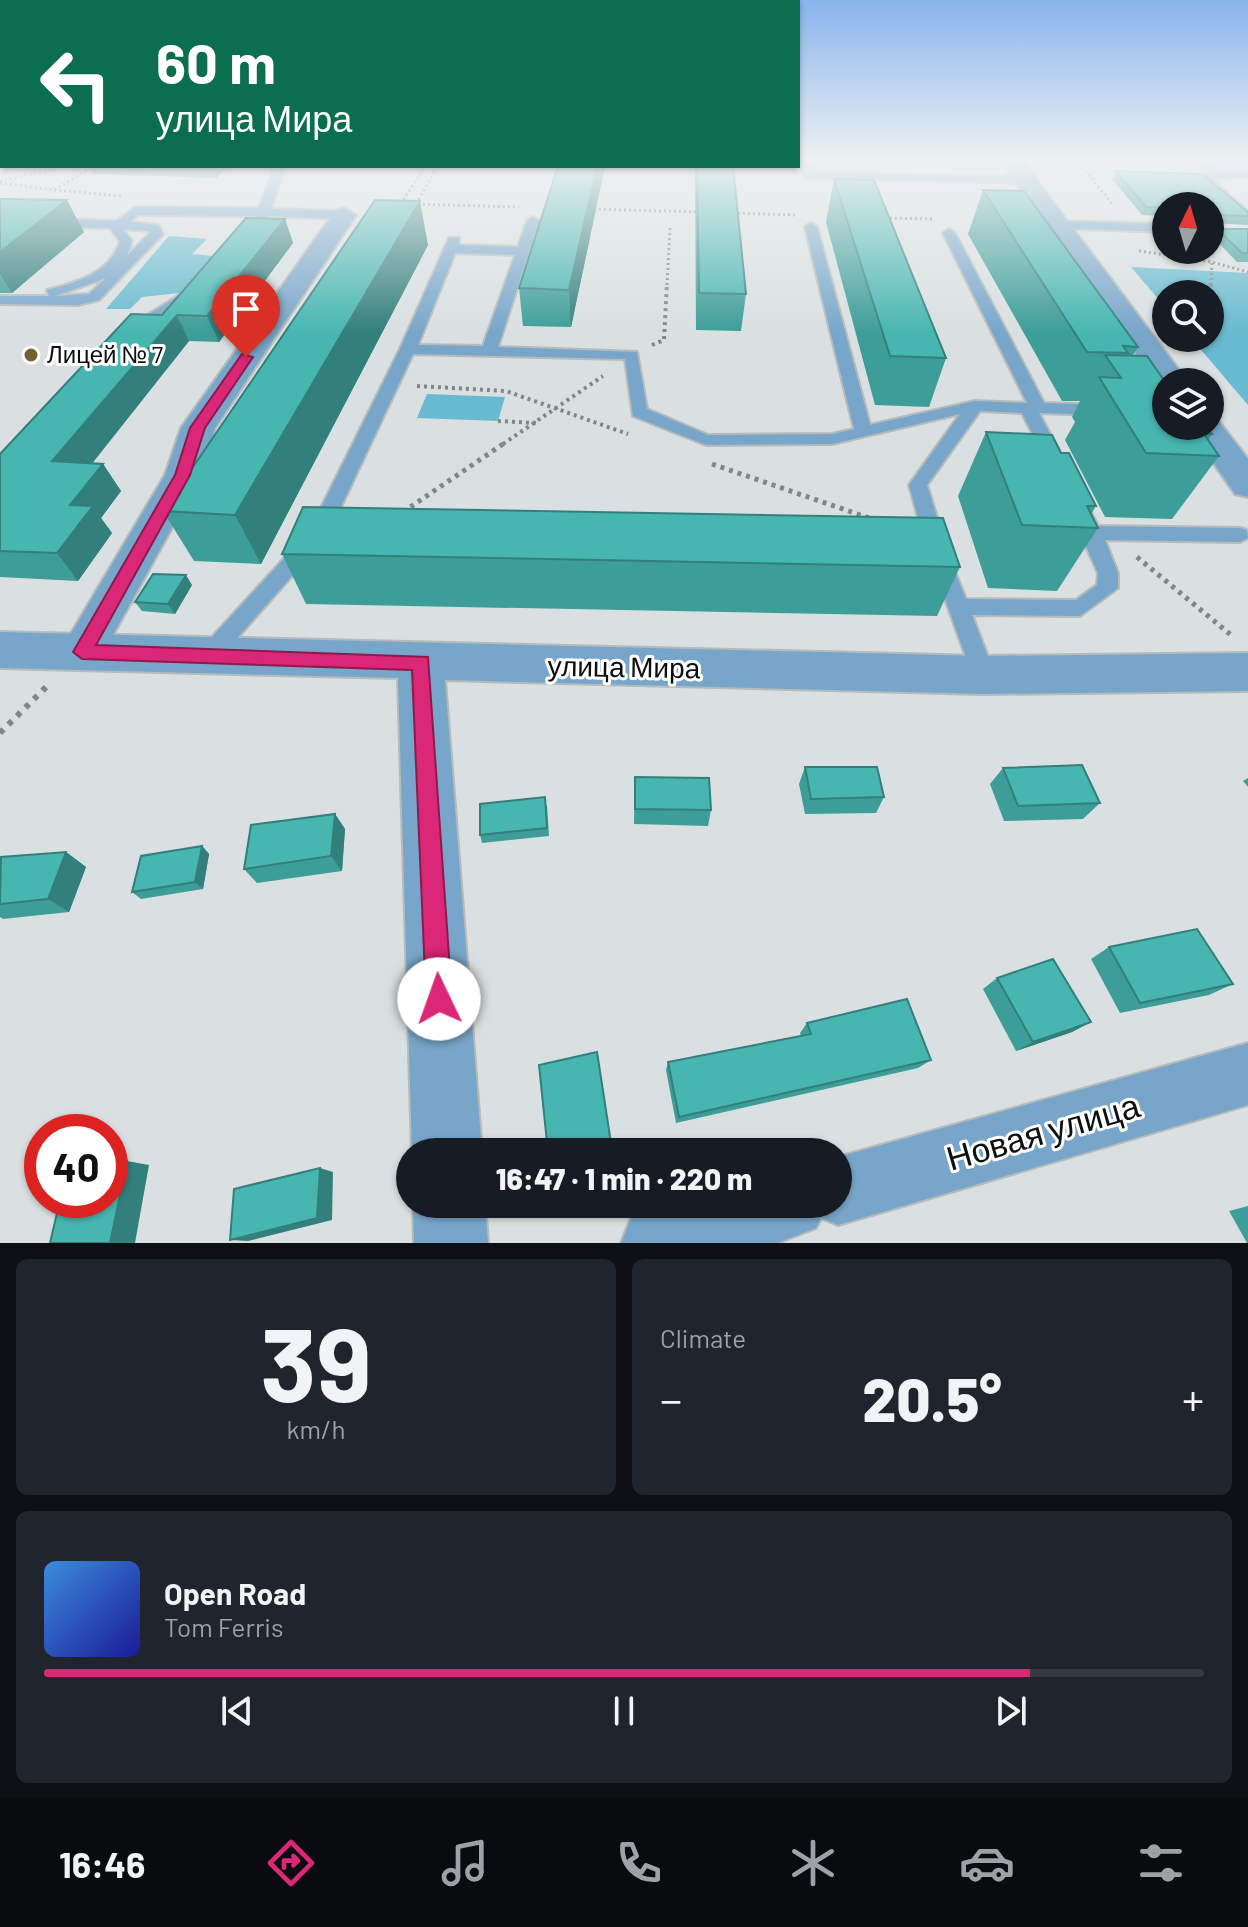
<!DOCTYPE html>
<meta charset="utf-8">
<style>
:root{--surface:#171b24;--page:#20242c;--text:#f1f3f6;--muted:#9ea1a6;--line:#363941;--accent:#db2777}
body{margin:0;font-family:Barlow,sans-serif;background:var(--page);color:var(--text);height:100vh;display:flex;flex-direction:column;font-size:30px;white-space:nowrap}
*{box-sizing:border-box;margin:0}
p{font-size:26px;color:var(--muted)}
.icon{flex:none;width:44px;height:44px;fill:none;stroke:currentColor;stroke-width:2;stroke-linecap:round;stroke-linejoin:round}
.map{position:relative;height:1243px;overflow:hidden}
.details{display:flex;flex-direction:column;gap:16px;padding:16px;background:#0d0f14;flex:1}
.details>*{flex:none}
.guide{position:absolute;left:0px;top:0px;width:800px;height:168px;box-shadow:0 2px 6px #0004;background:#0b6e4f;color:#fff;overflow:hidden}
.needle{width:52px;rotate:5deg}
.fabs{position:absolute;left:1152px;top:192px;display:grid;gap:16px}
.fabs a{display:grid;place-items:center;width:72px;height:72px;border-radius:50%;background:var(--surface);box-shadow:0 2px 6px #0004;font-size:40px}
.speed{position:absolute;left:24px;top:1114px;display:flex;gap:16px;font-size:40px;font-weight:700;text-align:center}
.speed>*{display:grid;place-content:center;width:104px;height:104px;border-radius:50%;background:var(--surface);box-shadow:0 2px 6px #0004;line-height:1}
.speed .limit{border:12px solid #d22;background:#fff;color:#111}
.pin{position:absolute;display:grid;place-items:center;width:68px;height:68px;color:#fff;margin:-82px -34px;border-radius:50% 50% 50% 0;rotate:-45deg;box-shadow:0 0 8px #0007}
.pin .icon{rotate:45deg}
.me{position:absolute;width:88px;margin:-44px;rotate:357deg;stroke-linejoin:round;filter:drop-shadow(0 0 6px #0008)}
.turn{display:flex;align-items:center;gap:28px;height:168px;padding:0 24px;font-size:36px}
.turn .icon{width:104px;height:104px;stroke-width:2.5}
.turn b{display:block;font-size:56px;line-height:68px}
.big{font-size:60px;font-weight:800;line-height:1.1}
.details .widget{flex:1;display:flex;flex-direction:column;justify-content:center;gap:12px;min-width:0;padding:0 28px;border-radius:12px;background:var(--page)}
.details .dial{align-items:center;gap:0}
.dial b{font-size:104px;line-height:1}
.song{display:flex;align-items:center;gap:24px}
.cover{width:96px;height:96px;border-radius:12px;background:linear-gradient(135deg,hsl(210 70% 55%),hsl(240 70% 35%))}
.played{height:8px;border-radius:4px;background:linear-gradient(90deg,var(--accent) 85%,var(--line) 85%)}
.keys{display:flex;justify-content:space-around;direction:ltr}
.heat{display:flex;justify-content:space-between;align-items:center;font-size:44px;direction:ltr}
.details .tiles{flex:1;display:grid;gap:16px;grid-template-columns:1fr 1fr}
.widget:last-child{grid-column:span 2}
.trip{position:absolute;left:396px;top:1138px;width:456px;height:80px;border-radius:40px;background:var(--surface);box-shadow:0 2px 6px #0004;font-weight:800;line-height:80px;text-align:center}
.tab-bar{display:flex;height:128px;justify-content:space-around;align-items:center;background:#090b0e;color:var(--muted)}
.tab-bar .icon{width:56px;height:56px}
.tab-bar .selected{color:var(--accent)}
.tab-bar b{font-size:36px;color:var(--text)}
.map>svg:first-child{display:block}
.green{fill:#67bacf}
.lines{fill:none;stroke-linecap:round;stroke-linejoin:round}
.service-casing{stroke:#b5bbbb;stroke-width:4}
.minor-casing{stroke:#b5bbbb;stroke-width:4}
.tertiary-casing{stroke:#b5bbbb;stroke-width:4}
.path-far3{stroke:#828686;stroke-width:3;stroke-dasharray:2 3;stroke-linecap:butt}
.path-far2{stroke:#828686;stroke-width:4;stroke-dasharray:3 4;stroke-linecap:butt}
.path-far1{stroke:#828686;stroke-width:5;stroke-dasharray:4 5;stroke-linecap:butt}
.path{stroke:#828686;stroke-width:6;stroke-dasharray:5 7;stroke-linecap:butt}
.service{fill:#78a6ca;fill-rule:evenodd}
.minor{fill:#78a6ca;fill-rule:evenodd}
.tertiary{fill:#78a6ca;fill-rule:evenodd}
.wall{fill:#3d9d98}
.shaded-wall{fill:#327f7c}
.building{fill:#47b6b1;stroke:#327f7c;stroke-width:2}
.route{fill:#db2777;stroke:#8e194d;stroke-width:2}
.poi-dot{fill:#72602e;stroke:#fff;stroke-width:3}
.labels{text-anchor:middle;stroke-width:6;stroke-linejoin:round;paint-order:stroke}
.far-poi-label{font-size:24px;fill:#0e1010;stroke:#fff;text-anchor:start}
.street-label{font-size:28px;fill:#0e1010;stroke:#fff}
.near-street-label{font-size:34px;fill:#0e1010;stroke:#fff}
</style>
<div class="map">
<svg width="1248" height="1243" viewBox="0 0 1248 1243">
<rect width="100%" height="100%" fill="#dae0e1"/>
<g class="green">
<path d="M169,236L207,239L192,254L213,256L180,293L142,297L130,309H106Z"/>
<path d="M1131,267L1248,273V405L1191,338H1210V294H1166V308Z"/>
<path d="M427,394L505,397L498,421L417,418Z"/>
</g>
<g class="lines">
<defs>
<g id="service">
<path d="M801,159H811L814,172L1025,177L1031,180L1025,183L809,178L803,175Z"/>
<path d="M1190,159H1202L1214,170L1248,171V177L1212,179L1248,211V221L1201,181L1205,173Z"/>
<path d="M275,166H285L271,209L344,211L350,215L344,219L267,216L241,243L235,239L254,216L138,215L130,222L158,225L163,234L99,300L78,305L0,304V296H49L47,290C76,283 111,273 120,241L110,228L0,225V217L117,221L135,207L259,208ZM123,229L149,231L150,233L127,256L132,241ZM106,278L89,294L55,296Z"/>
<path d="M533,217L539,221L498,347L637,352L647,409L708,435L832,434L854,429L805,227L811,223L817,227L870,425L975,401L1027,403L943,233L949,229L955,233L1044,403L1166,407V417L1039,413L1064,460L1055,466L1046,460L1022,413L980,411L927,485L944,540L941,545L930,547L920,540L923,535L909,485L960,414L832,444L706,445L633,416L625,359L413,354L330,530L320,537L313,535L310,530L400,349L449,238H459V245L518,247L527,221ZM455,253L515,255L483,346L418,345Z"/>
<path d="M1058,221L1166,224V232L1054,228L1052,225Z"/>
<path d="M186,291L198,294L182,308L134,334L122,331Z"/>
<path d="M1079,502L1086,503L1098,526L1240,528L1247,530L1248,538L1240,542L1105,540L1118,573V588L1080,616L972,615L995,675L991,682L983,684L975,682L931,560L934,555H948L966,599L1076,600L1097,585L1098,573L1069,508Z"/>
<path d="M307,539L314,541L317,546L314,551L217,661H201L198,655L201,649L300,541Z"/>
</g>
<g id="minor">
<path d="M344,208L356,215L215,428L201,475L97,664L82,669L67,664L60,652L165,475L181,428L336,210Z"/>
<path d="M1248,1043V1105L838,1225L821,1218L816,1228L777,1243H621L631,1218L669,1204H838V1157Z"/>
</g>
<g id="tertiary">
<path d="M999,159H1021L1188,382H1166V390L1161,389Z"/>
<path d="M1210,417L1217,419L1248,459V497L1235,494L1188,426H1210Z"/>
<path d="M0,632L983,656L1248,653V691L983,694L445,680L482,1152H412L398,678L0,668Z"/>
<path d="M413,1204H485L488,1243H414Z"/>
</g>
</defs>
<use href="#service" class="service-casing"/>
<use href="#minor" class="minor-casing"/>
<use href="#tertiary" class="tertiary-casing"/>
<g class="path-far3">
<path d="M1076,159L1113,205"/>
<path d="M0,181L70,166"/>
<path d="M0,183L54,190L93,166"/>
<path d="M54,190L121,196"/>
<path d="M401,204L425,166"/>
<path d="M413,204L519,207"/>
<path d="M416,204L438,166"/>
<path d="M589,209L699,212"/>
<path d="M733,213L795,215"/>
<path d="M885,218L935,219"/>
<path d="M1139,251L1212,262L1248,272"/>
<path d="M667,285L670,228"/>
<path d="M1211,285L1212,262"/>
</g>
<g class="path-far2">
<path d="M1210,294L1211,283"/>
<path d="M652,345L664,340L667,283"/>
<path d="M1187,350L1195,338"/>
<path d="M417,386L506,391L628,434"/>
<path d="M498,421L536,423"/>
<path d="M503,444L603,376"/>
</g>
<g class="path-far1">
<path d="M712,464L869,518"/>
<path d="M403,512L506,442"/>
<path d="M1137,557L1231,635"/>
</g>
<path class="path" d="M0,733L47,686"/>
<use href="#service" class="service"/>
<use href="#minor" class="minor"/>
<use href="#tertiary" class="tertiary"/>
</g>
<g class="wall">
<path d="M89,166H229L216,178L93,174Z"/>
<path d="M605,166L571,327L523,326L519,288Z"/>
<path d="M695,166H733L746,294L741,331L696,330Z"/>
<path d="M1115,171L1248,212V225L1212,223L1210,226V206H1166V216L1142,215L1112,179Z"/>
<path d="M834,179L946,358L929,407L875,405L826,222Z"/>
<path d="M983,190L1138,347L1133,355L1166,426L1212,434L1208,440L1219,456L1172,519L1105,517L1065,440L1075,422L1072,417L1080,401H1062L968,234Z"/>
<path d="M0,199L84,232L12,293H0Z"/>
<path d="M285,219L293,243L219,342L189,341L92,463L103,464L121,491L101,518L112,533L78,581L0,577V454L162,315Z"/>
<path d="M1217,229H1248V262H1237L1213,237Z"/>
<path d="M428,245L261,564L194,561L163,511Z"/>
<path d="M986,432L1061,453L1096,506L1091,514L1098,528L1057,591L988,588L958,496Z"/>
<path d="M282,554L960,567L937,616L306,604Z"/>
<path d="M192,585L175,614L142,611L135,602Z"/>
<path d="M805,767L884,797L876,813L805,814L799,784Z"/>
<path d="M1003,768L1100,803L1083,819L1004,821L990,784Z"/>
<path d="M635,777L711,810L708,826L634,824Z"/>
<path d="M1248,778V787L1243,781Z"/>
<path d="M547,805L549,836L482,843L480,835Z"/>
<path d="M335,814L345,829L342,871L257,883L244,869Z"/>
<path d="M202,846L209,854L203,889L141,899L132,892Z"/>
<path d="M66,852L86,867L69,912L3,919L0,917V859Z"/>
<path d="M1109,947L1233,984L1209,995L1120,1013L1091,959Z"/>
<path d="M997,978L1091,1022L1072,1032L1016,1051L983,989Z"/>
<path d="M807,1023L931,1060L918,1068L676,1123L666,1070L668,1062L801,1036L800,1033Z"/>
<path d="M597,1052L611,1148L595,1152H548Z"/>
<path d="M1248,1206V1243H1247L1229,1211Z"/>
</g>
<g class="shaded-wall">
<path d="M212,166H229L216,178Z"/>
<path d="M597,166H605L571,327L569,290Z"/>
<path d="M67,200L84,232L12,293L0,274V252Z"/>
<path d="M420,201L428,245L261,564L235,515Z"/>
<path d="M285,219L293,243L219,342L207,316Z"/>
<path d="M177,315L189,341L72,489L52,461Z"/>
<path d="M103,464L121,491L101,518L112,533L78,581L57,553L70,505Z"/>
<path d="M186,575L192,585L175,614L168,604Z"/>
<path d="M335,814L345,829L342,871L331,856Z"/>
<path d="M202,846L209,854L203,889L195,882Z"/>
<path d="M66,852L86,867L69,912L48,899Z"/>
<path d="M1091,1022L1072,1032L1016,1051L1033,1042Z"/>
<path d="M127,1161L149,1165L135,1243H110Z"/>
<path d="M320,1168L333,1172L332,1220L248,1241L230,1240Z"/>
</g>
<g class="building">
<path d="M558,166H597L569,290L519,288Z"/>
<path d="M697,166H733L746,294L699,293Z"/>
<path d="M1115,171L1202,174L1248,212V216L1215,215L1212,223L1210,221V206L1146,207Z"/>
<path d="M834,179L874,180L946,358L890,356Z"/>
<path d="M983,190L1024,191L1138,347L1123,346L1128,353L1087,352Z"/>
<path d="M0,199L67,200L0,252Z"/>
<path d="M375,200L420,201L235,515L163,511Z"/>
<path d="M246,218L285,219L207,316L177,315L52,461L103,464L70,505L93,506L57,553L0,551V454L131,314L162,315Z"/>
<path d="M1217,229H1248V253H1242Z"/>
<path d="M1105,355L1147,356L1166,383V426H1206L1212,434H1204L1219,456L1146,453L1099,377L1121,378Z"/>
<path d="M986,432L1052,435L1061,453H1069L1096,506H1087L1098,528L1022,525Z"/>
<path d="M303,507L943,518L960,567L282,554Z"/>
<path d="M153,574L186,575L168,604L135,602Z"/>
<path d="M1082,765L1100,803L1018,806L1003,768Z"/>
<path d="M805,767H877L884,797L811,799Z"/>
<path d="M635,777L709,778L711,810L635,809Z"/>
<path d="M545,797L547,828L480,835V804Z"/>
<path d="M335,814L331,856L244,869L251,825Z"/>
<path d="M202,846L195,882L132,892L141,856Z"/>
<path d="M66,852L48,899L0,904L1,857Z"/>
<path d="M1197,929L1233,984L1140,1003L1109,947Z"/>
<path d="M1053,959L1091,1022L1033,1042L997,978Z"/>
<path d="M907,999L931,1060L679,1117L668,1062L811,1034L807,1023Z"/>
<path d="M597,1052L611,1143L572,1152H548L539,1065Z"/>
<path d="M127,1161L110,1243H50L60,1200H110V1164Z"/>
<path d="M320,1168L317,1218L230,1240L234,1189Z"/>
</g>
<linearGradient id="sky" x2="0" y2="1"><stop stop-color="#88b4ed"/><stop offset="0.48" stop-color="#eef1f2"/><stop offset="1" stop-color="#eef1f2" stop-opacity="0"/></linearGradient>
<rect width="1248" height="333" fill="url(#sky)"/>
<path class="route" d="M242,354L253,357L205,428L190,475L96,645L428,657L452,999L448,1008L439,1012L430,1008L426,999L412,670L82,659L73,652L175,475L190,428Z"/>
<circle class="poi-dot" cx="31" cy="355" r="8"/>
<g class="labels">
<g class="far-poi-label">
<text x="47" y="363">Лицей № 7</text>
</g>
<g class="street-label">
<text transform="translate(624 667) rotate(1)" y="10">улица Мира</text>
</g>
<g class="near-street-label">
<text transform="translate(1043 1132) rotate(-16)" y="12">Новая улица</text>
</g>
</g>
</svg>
<div class="fabs">
<a><svg class="needle" viewBox="-14 -14 28 28"><path d="M0-13l5 13h-10z" fill="#e53935"/><path d="M0 13l5-13h-10z" fill="#9ea1a6"/></svg></a>
<a><svg class="icon" aria-label="search" viewBox="0 0 24 24"><circle cx="10" cy="10" r="6"/><path d="M15 15l6 6"/></svg></a>
<a><svg class="icon" aria-label="layers" viewBox="0 0 24 24"><path d="M12 4l9 5-9 5-9-5zM3 14l9 5 9-5"/></svg></a>
</div>
<div class="speed"><div class="limit">40</div></div>
<div class="pin" style="left:246px;top:357px;background:#d93025"><svg class="icon" aria-label="arrive" viewBox="0 0 24 24"><path d="M6 21V4h12l-3 4 3 4H6"/></svg></div>
<svg class="me" style="left:439px;top:999px" viewBox="-20 -20 40 40"><circle r="19" fill="#fff"/><path d="M0-13L10 11 0 6-10 11z" fill="#db2777"/></svg>
<div class="trip">16:47 · 1 min · 220 m</div>
<div class="guide">
<div class="turn"><svg class="icon" aria-label="left" viewBox="0 0 24 24"><path d="M17 20v-9H6M10 6l-5 5 5 5"/></svg><div><b>60 m</b>улица Мира</div></div>
</div>
</div>
<section class="details">
<div class="tiles">
<div class="widget dial"><b>39</b><p>km/h</p></div>
<div class="widget"><p>Climate</p>
<div class="heat"><a>−</a><b class="big">20.5°</b><a>+</a></div>
</div>
<div class="widget">
<div class="song"><i class="cover"></i><div><b>Open Road</b><p>Tom Ferris</p></div></div>
<div class="played"></div>
<div class="keys"><svg class="icon" aria-label="previous" viewBox="0 0 24 24"><path d="M18 5L8 12l10 7zM5 5v14"/></svg><svg class="icon" aria-label="pause" viewBox="0 0 24 24"><path d="M8 5v14M16 5v14"/></svg><svg class="icon" aria-label="next" viewBox="0 0 24 24"><path d="M6 5l10 7-10 7zM19 5v14"/></svg></div>
</div>
</div>
</section>
<nav class="tab-bar">
<b>16:46</b>
<svg class="icon selected" aria-label="directions" viewBox="0 0 24 24"><path d="M12 3l9 9-9 9-9-9zM9 14v-3h6M13 9l2 2-2 2"/></svg>
<svg class="icon" aria-label="music" viewBox="0 0 24 24"><path d="M9 18V5l10-2v13"/><circle cx="6" cy="18" r="3"/><circle cx="16" cy="16" r="3"/></svg>
<svg class="icon" aria-label="phone" viewBox="0 0 24 24"><path d="M5 4h4l2 5-3 2q2 4 5 5l2-3 5 2v4C11 20 4 13 5 4z"/></svg>
<svg class="icon" aria-label="climate" viewBox="0 0 24 24"><path d="M12 3v18M4 7l16 10M4 17L20 7"/></svg>
<svg class="icon" aria-label="car" viewBox="0 0 24 24"><path d="M5 17H2v-5l4-1 3-4h7l3 4 3 1v5h-3M9 17h6M6 11h13"/><circle cx="7" cy="17" r="2"/><circle cx="17" cy="17" r="2"/></svg>
<svg class="icon" aria-label="filters" viewBox="0 0 24 24"><path d="M4 7h16M4 17h16"/><circle cx="9" cy="7" r="2"/><circle cx="15" cy="17" r="2"/></svg>
</nav>
